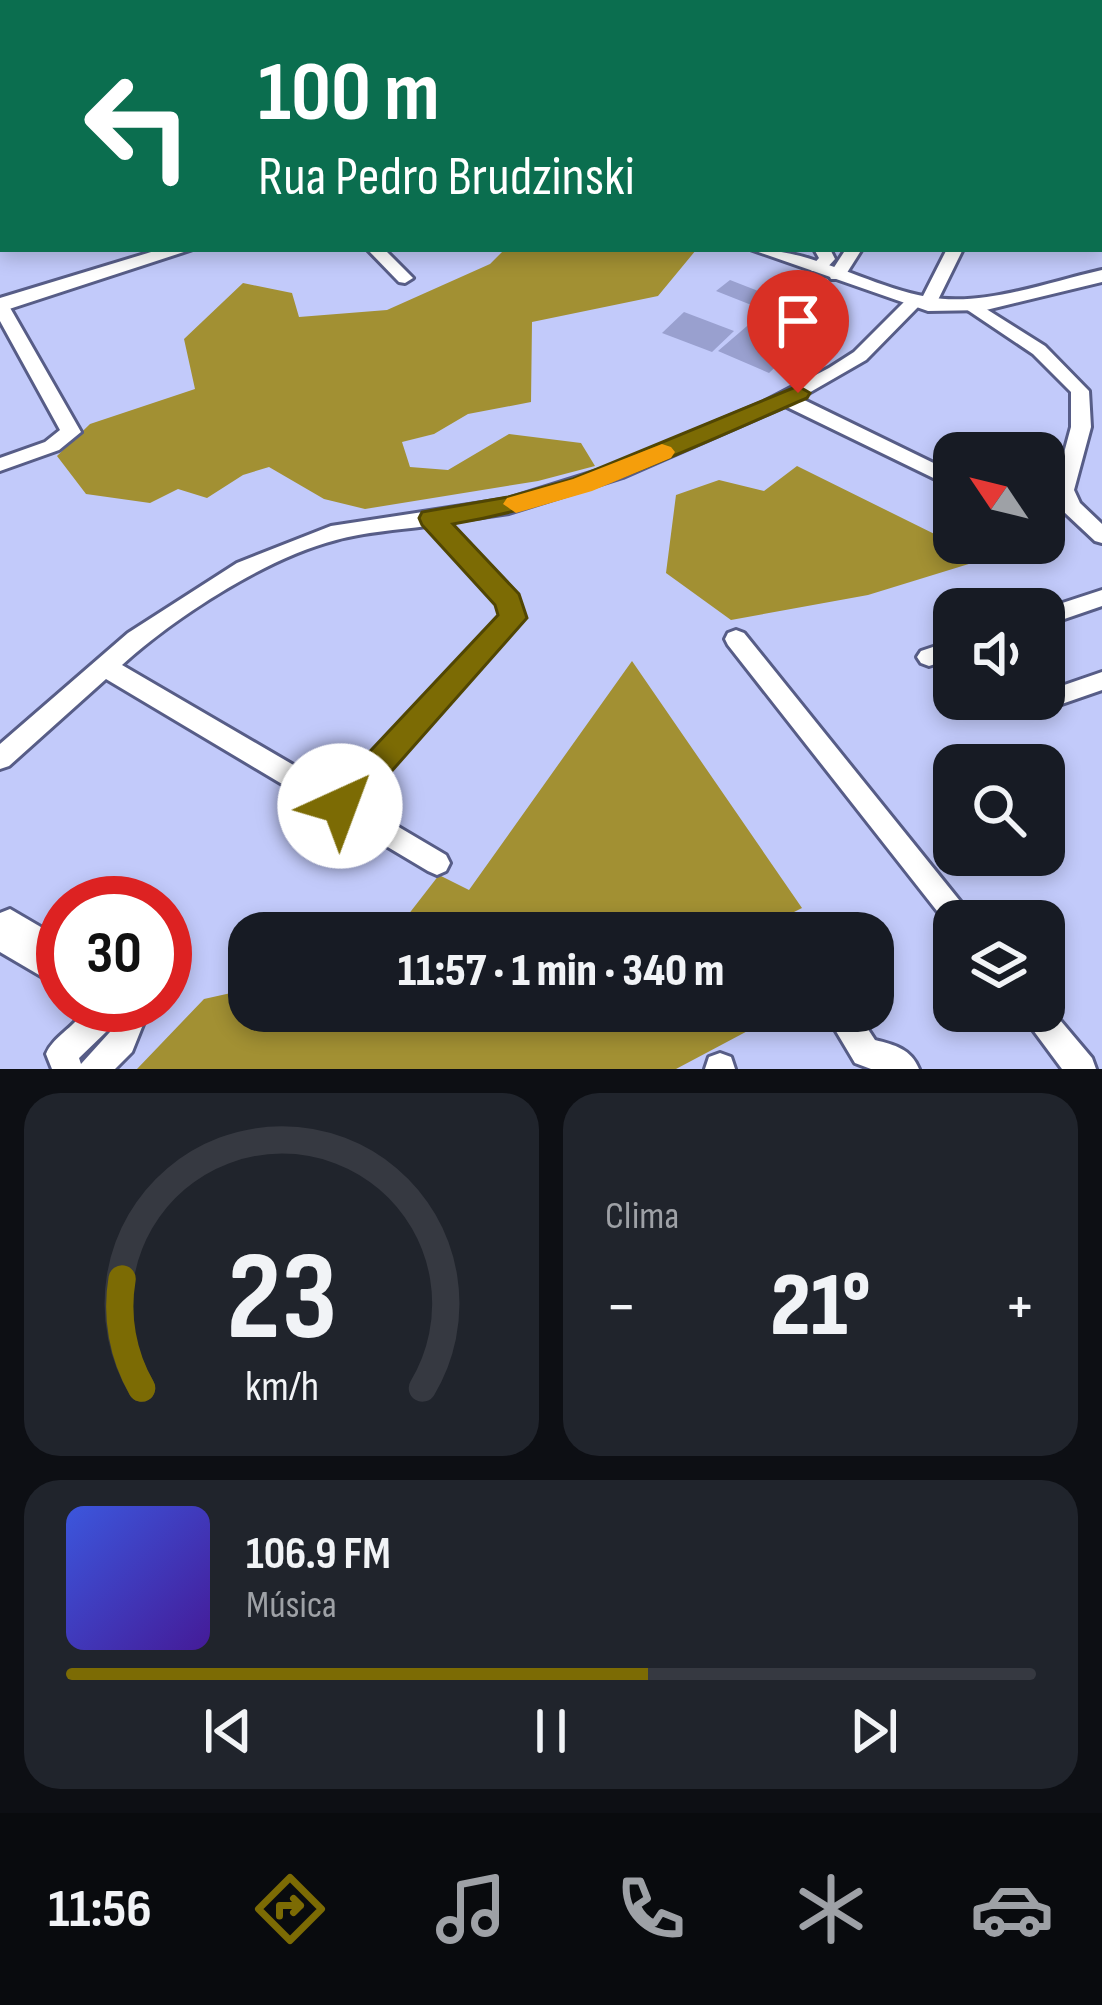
<!DOCTYPE html>
<html lang="pt">
<meta charset="utf-8">
<style>
:root{--surface:#171b24;--page:#20242c;--text:#f1f3f6;--muted:#9ea1a6;--line:#363941;--accent:#7c6b04}
body{margin:0;font-family:"Sofia Sans Condensed",sans-serif;background:var(--page);color:var(--text);height:100vh;display:flex;flex-direction:column;font-size:45px;white-space:nowrap}
*{box-sizing:border-box;margin:0}
p{font-size:39px;color:var(--muted)}
.icon{flex:none;width:66px;height:66px;fill:none;stroke:currentColor;stroke-width:2;stroke-linecap:round;stroke-linejoin:round}
.map{position:relative;height:1069px;overflow:hidden}
.sheet{display:flex;flex-direction:column;gap:24px;padding:24px;background:#0d0f14;flex:1}
.sheet>*{flex:none}
.guide{position:absolute;left:0px;top:0px;width:1104px;height:252px;box-shadow:0 6px 18px #0003;background:#0b6e4f;color:#fff;overflow:hidden}
.needle{width:78px;rotate:305deg}
.buttons{position:absolute;left:933px;top:432px;display:grid;gap:24px}
.buttons a{display:grid;place-items:center;width:132px;height:132px;border-radius:24px;background:var(--surface);box-shadow:0 6px 18px #0003;font-size:60px}
.speed{position:absolute;left:36px;top:876px;display:flex;gap:24px;font-size:60px;font-weight:700;text-align:center}
.speed>*{display:grid;place-content:center;width:156px;height:156px;border-radius:50%;background:var(--surface);box-shadow:0 6px 18px #0003;line-height:1}
.speed .limit{border:18px solid #d22;background:#fff;color:#111}
.pin{position:absolute;display:grid;place-items:center;width:102px;height:102px;color:#fff;margin:-123px -51px;border-radius:50% 50% 50% 0;rotate:-45deg;box-shadow:0 0 12px #0007}
.pin .icon{rotate:45deg}
.me{position:absolute;width:132px;margin:-66px;rotate:43deg;stroke-linejoin:round;filter:drop-shadow(0 0 9px #0008)}
.turn{display:flex;align-items:center;gap:42px;height:252px;padding:0 60px;font-size:54px}
.turn .icon{width:156px;height:156px;stroke-width:2.5}
.turn b{display:block;font-size:84px;line-height:102px}
.big{font-size:90px;font-weight:800;line-height:1.1}
.sheet .widget{flex:1;display:flex;flex-direction:column;justify-content:center;gap:18px;min-width:0;padding:0 42px;border-radius:36px;background:var(--page)}
.sheet .dial{align-items:center;gap:0}
.dial svg{height:312px;overflow:visible;fill:none;stroke:var(--line);stroke-width:7;stroke-linecap:round;text-anchor:middle}
.dial text{fill:var(--text);stroke:none}
.song{display:flex;align-items:center;gap:36px}
.cover{width:144px;height:144px;border-radius:18px;background:linear-gradient(135deg,hsl(230 70% 55%),hsl(260 70% 35%))}
.played{height:12px;border-radius:6px;background:linear-gradient(90deg,var(--accent) 60%,var(--line) 60%)}
.keys{display:flex;justify-content:space-around;direction:ltr}
.heat{display:flex;justify-content:space-between;align-items:center;font-size:66px;direction:ltr}
.sheet .tiles{flex:1;display:grid;gap:24px;grid-template-columns:1fr 1fr}
.widget:last-child{grid-column:span 2}
.trip{position:absolute;left:228px;top:912px;width:666px;height:120px;border-radius:36px;background:var(--surface);box-shadow:0 6px 18px #0003;font-weight:800;line-height:120px;text-align:center}
.menu{display:flex;height:192px;justify-content:space-around;align-items:center;background:#090b0e;color:var(--muted)}
.menu .icon{width:84px;height:84px}
.menu .on{color:var(--accent)}
.menu b{font-size:54px;color:var(--text)}
.map>svg:first-child{display:block}
.forest{fill:#a29033}
.building{fill:#99a0cf}
.lines{fill:none;stroke-linecap:round;stroke-linejoin:round}
.minor-casing{stroke:#575d87;stroke-width:6}
.major-casing{stroke:#575d87;stroke-width:6}
.path{stroke:#8f95bb;stroke-width:3;stroke-dasharray:6 6;stroke-linecap:butt}
.minor{fill:#fff;fill-rule:evenodd}
.major{fill:#fff;fill-rule:evenodd}
.rail{stroke:#636886;stroke-width:3;stroke-dasharray:9 9;stroke-linecap:butt}
.route{fill:#7c6b04;stroke:#514603;stroke-width:3}
.slow{fill:#f59e0b}
</style>
<div class="map">
<svg width="1102" height="1069" viewBox="0 0 1102 1069">
<rect width="100%" height="100%" fill="#c2cafa"/>
<g class="forest">
<path d="M505,249L696,250L658,296L532,322L531,402L468,414L434,434L402,442L410,467L448,470L509,434L581,443L595,466L538,481L365,509L324,499L269,467L243,475L207,498L178,489L150,503L86,494L57,456L90,424L195,389L184,339L243,283L292,293L299,317L387,310L490,264Z"/>
<path d="M797,466L985,559L868,595L731,620L666,573L676,495L719,480L764,491Z"/>
<path d="M632,661L802,908L778,920L784,933H394L439,875L469,890Z"/>
<path d="M249,989V1011H785L676,1069H137L204,999Z"/>
</g>
<g class="building">
<path d="M730,280L789,303L802,292L820,299L794,322L716,291Z"/>
<path d="M684,312L734,331L712,352L662,333Z"/>
<path d="M761,314L792,326L768,348L787,356L769,373L718,351Z"/>
</g>
<g class="lines">
<defs>
<g id="minor">
<path d="M21,0H34L19,3Z"/>
<path d="M501,0H518L521,3H504Z"/>
<path d="M633,0H652L655,3H637Z"/>
<path d="M720,0H739L742,3H724Z"/>
<path d="M1040,0H1054L1056,3H1043Z"/>
<rect x="1101" y="36" width="1" height="8"/>
<rect x="1101" y="79" width="1" height="9"/>
<path d="M1101,183L1102,184V194L1101,193Z"/>
<path d="M3,197V207L0,208V198Z"/>
<path d="M367,249H384L413,278L405,283L399,282Z"/>
<path d="M814,249H830L835,259L824,271H812L810,268L819,258Z"/>
<path d="M846,249H862L843,279H831L829,275Z"/>
<path d="M947,249H963L934,308L920,305L866,360L800,398L954,473V488L785,406L623,477L509,513L448,522L517,595L524,618L358,803L446,855L450,863L446,871L437,875L428,871L106,679L9,766L0,769V744L128,633L237,563L331,526L508,499L609,467L764,402L829,368L854,352L908,298L921,300ZM427,526L499,604L501,616L338,791L122,665C175,617 266,558 336,540C365,532 397,530 427,526Z"/>
<path d="M972,300L1045,346L1089,391L1091,427L1074,490L1080,503L1102,524V543L1095,541L1064,512L1054,490L1071,427V392L1033,354L966,309V301Z"/>
<path d="M0,301L9,306L81,432L59,450L0,471V458L45,442L60,430L0,321Z"/>
<path d="M1102,590V606L1044,626V609Z"/>
<path d="M736,630L744,633L976,921H954L952,930L728,645L725,639L728,633Z"/>
<path d="M954,640V658L929,666L921,663L917,657L921,651Z"/>
<path d="M1102,672V690L1030,715L1022,713L1018,706L1022,699H1044V692Z"/>
<path d="M10,909L63,940V989L0,952V913Z"/>
<path d="M1044,1001L1092,1058L1096,1069H1062L1019,1011H1044Z"/>
<path d="M85,1005H115L108,1030L79,1058L81,1064L110,1032L118,1012L115,1005H145L148,1012L132,1052L115,1069H52L46,1054C54,1034 81,1025 85,1005Z"/>
<path d="M824,1011H856L875,1040C895,1045 911,1049 919,1069H871L855,1063Z"/>
<path d="M720,1053L731,1057L735,1069H705L709,1057Z"/>
</g>
<g id="major">
<path d="M271,0H291L293,3H274Z"/>
<path d="M756,0H775L754,3Z"/>
<rect x="0" y="18" width="3" height="10"/>
<rect x="1101" y="98" width="1" height="10"/>
<path d="M161,249H193L0,312V298Z"/>
<path d="M750,249C813,249 867,286 928,297C984,307 1048,282 1102,270V282L986,310L928,311Z"/>
</g>
</defs>
<use href="#minor" class="minor-casing"/>
<use href="#major" class="major-casing"/>
<path class="path" d="M246,0L251,3"/>
<use href="#minor" class="minor"/>
<use href="#major" class="major"/>
<path class="rail" d="M258,0L263,3"/>
</g>
<path class="route" d="M798,386L810,393L807,398C690,449 579,503 453,524L519,594L527,618L352,816L340,820L328,816L324,806L328,796L498,615L495,605L422,525L419,518L422,512L508,497L573,479Z"/>
<path class="slow" d="M662,444L671,447L675,452L671,458L592,491L516,513L503,504L507,498L573,479Z"/>
</svg>
<div class="buttons">
<a><svg class="needle" viewBox="-14 -14 28 28"><path d="M0-13l5 13h-10z" fill="#e53935"/><path d="M0 13l5-13h-10z" fill="#9ea1a6"/></svg></a>
<a><svg class="icon" aria-label="sound" viewBox="0 0 24 24"><path d="M4 9h4l5-4v14l-5-4H4zM17 9q2 3 0 6"/></svg></a>
<a><svg class="icon" aria-label="search" viewBox="0 0 24 24"><circle cx="10" cy="10" r="6"/><path d="M15 15l6 6"/></svg></a>
<a><svg class="icon" aria-label="layers" viewBox="0 0 24 24"><path d="M12 4l9 5-9 5-9-5zM3 14l9 5 9-5"/></svg></a>
</div>
<div class="speed"><div class="limit">30</div></div>
<div class="pin" style="left:798px;top:393px;background:#d93025"><svg class="icon" aria-label="arrive" viewBox="0 0 24 24"><path d="M6 21V4h12l-3 4 3 4H6"/></svg></div>
<svg class="me" style="left:340px;top:806px" viewBox="-20 -20 40 40"><circle r="19" fill="#fff"/><path d="M0-13L10 11 0 6-10 11z" fill="#7c6b04"/></svg>
<div class="trip">11:57 · 1 min · 340 m</div>
<div class="guide">
<div class="turn"><svg class="icon" aria-label="left" viewBox="0 0 24 24"><path d="M17 20v-9H6M10 6l-5 5 5 5"/></svg><div><b>100 m</b>Rua Pedro Brudzinski</div></div>
</div>
</div>
<section class="sheet">
<div class="tiles">
<div class="widget dial"><svg viewBox="0 0 100 80">
<path d="M14 69A42 42 0 1 1 86 69"/>
<path d="M14 69A42 42 0 0 1 9 41" stroke="#7c6b04"/>
<text x="50" y="56" font-size="32" font-weight="700">23</text>
<text x="50" y="72" font-size="11">km/h</text>
</svg></div>
<div class="widget"><p>Clima</p>
<div class="heat"><a>−</a><b class="big">21°</b><a>+</a></div>
</div>
<div class="widget">
<div class="song"><i class="cover"></i><div><b>106.9 FM</b><p>Música</p></div></div>
<div class="played"></div>
<div class="keys"><svg class="icon" aria-label="previous" viewBox="0 0 24 24"><path d="M18 5L8 12l10 7zM5 5v14"/></svg><svg class="icon" aria-label="pause" viewBox="0 0 24 24"><path d="M8 5v14M16 5v14"/></svg><svg class="icon" aria-label="next" viewBox="0 0 24 24"><path d="M6 5l10 7-10 7zM19 5v14"/></svg></div>
</div>
</div>
</section>
<nav class="menu">
<b>11:56</b>
<svg class="icon on" aria-label="directions" viewBox="0 0 24 24"><path d="M12 3l9 9-9 9-9-9zM9 14v-3h6M13 9l2 2-2 2"/></svg>
<svg class="icon" aria-label="music" viewBox="0 0 24 24"><path d="M9 18V5l10-2v13"/><circle cx="6" cy="18" r="3"/><circle cx="16" cy="16" r="3"/></svg>
<svg class="icon" aria-label="phone" viewBox="0 0 24 24"><path d="M5 4h4l2 5-3 2q2 4 5 5l2-3 5 2v4C11 20 4 13 5 4z"/></svg>
<svg class="icon" aria-label="climate" viewBox="0 0 24 24"><path d="M12 3v18M4 7l16 10M4 17L20 7"/></svg>
<svg class="icon" aria-label="car" viewBox="0 0 24 24"><path d="M5 17H2v-5l4-1 3-4h7l3 4 3 1v5h-3M9 17h6M6 11h13"/><circle cx="7" cy="17" r="2"/><circle cx="17" cy="17" r="2"/></svg>
</nav>
